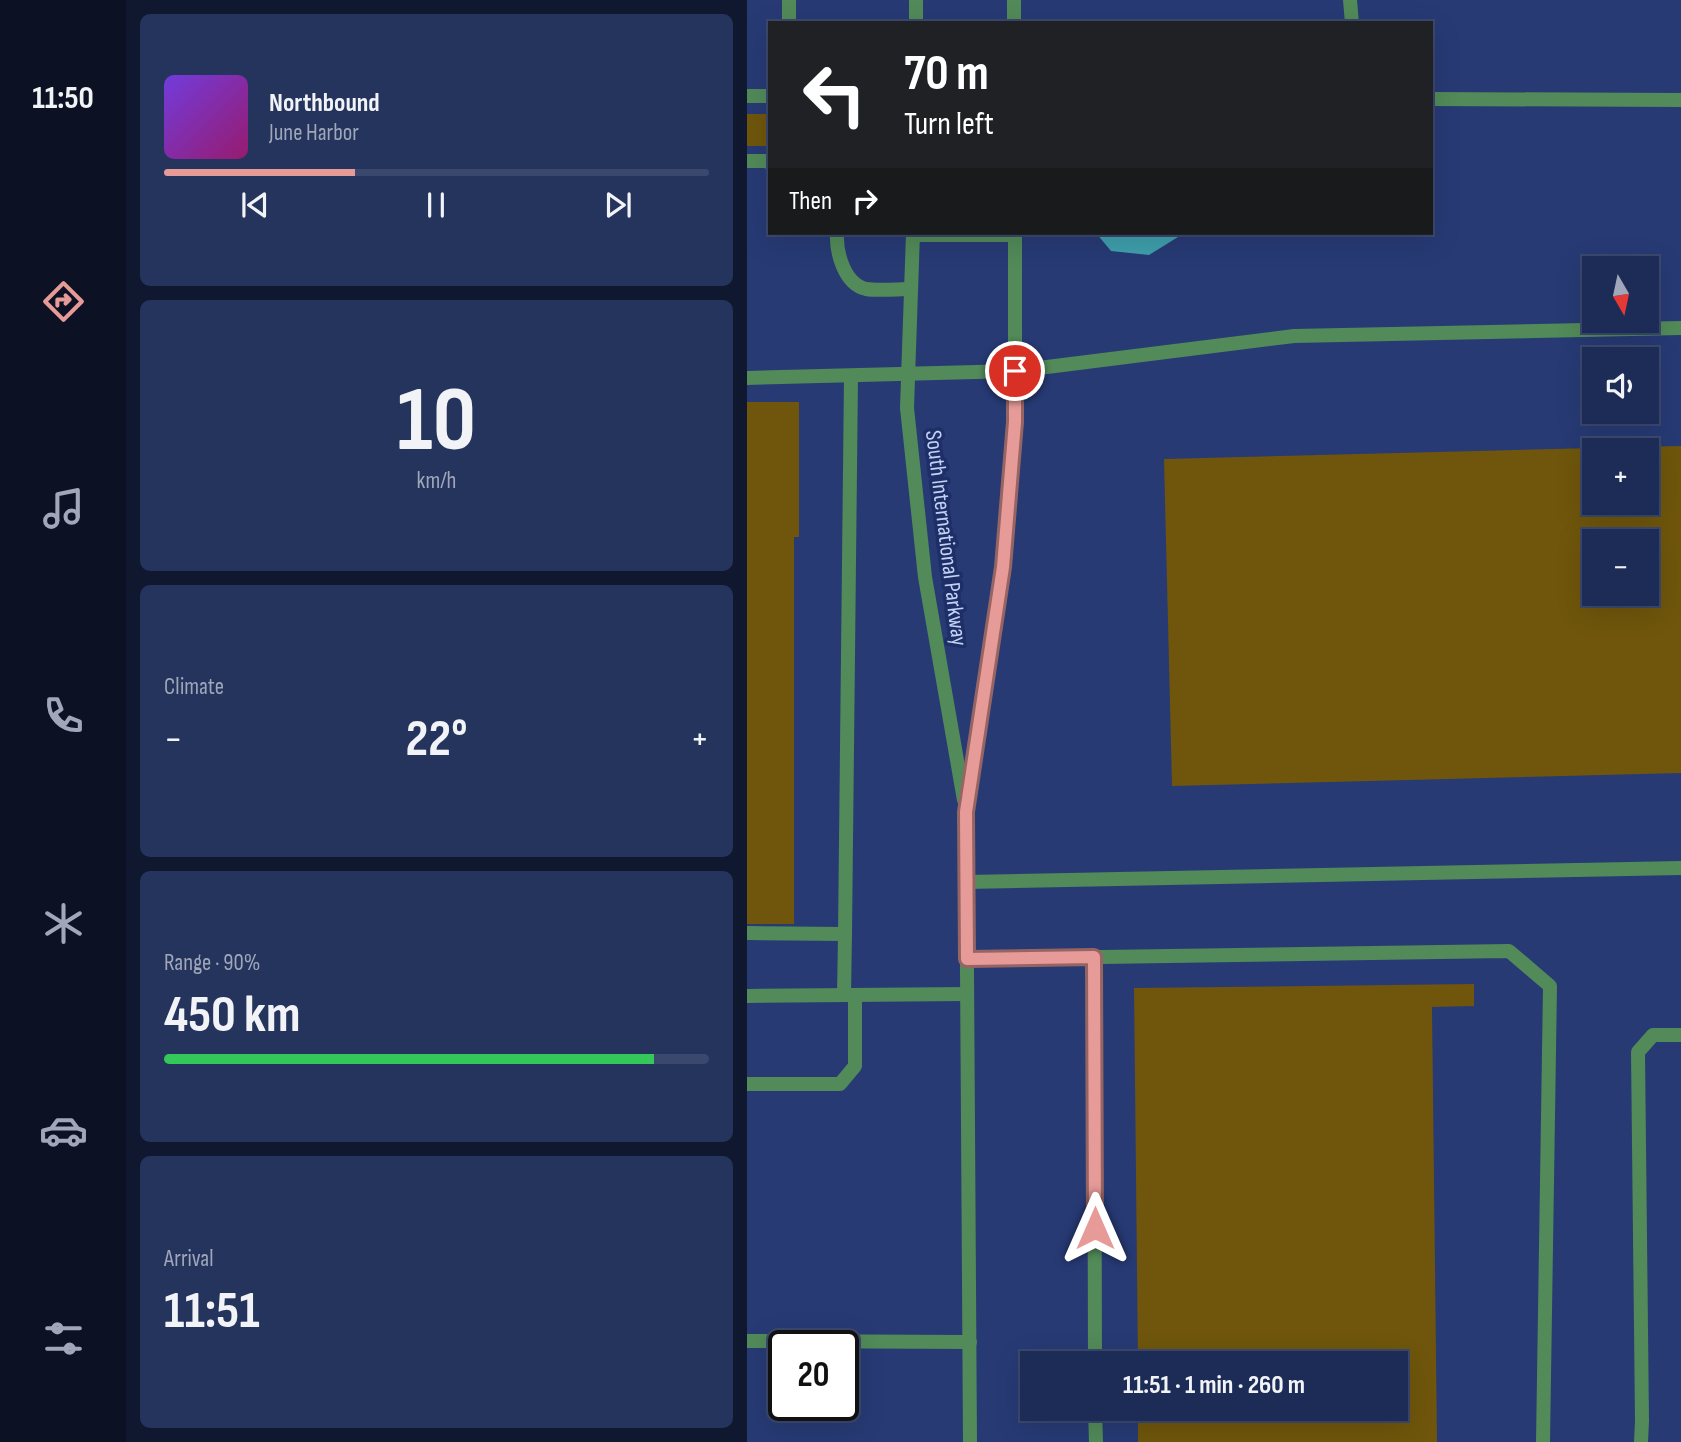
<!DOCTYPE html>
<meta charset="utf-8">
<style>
:root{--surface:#1d2c57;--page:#25345d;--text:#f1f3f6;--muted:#a0a7ba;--line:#3b486d;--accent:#e69b98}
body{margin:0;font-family:"Sofia Sans Condensed",sans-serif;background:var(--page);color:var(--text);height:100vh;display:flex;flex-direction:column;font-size:26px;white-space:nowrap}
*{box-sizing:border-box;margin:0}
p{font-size:23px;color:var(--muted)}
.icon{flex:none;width:38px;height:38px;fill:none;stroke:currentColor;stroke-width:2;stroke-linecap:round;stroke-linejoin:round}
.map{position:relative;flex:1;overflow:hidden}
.details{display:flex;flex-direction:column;gap:14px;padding:14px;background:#101830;width:621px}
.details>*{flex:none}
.guide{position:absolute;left:21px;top:21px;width:665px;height:214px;border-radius:0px;box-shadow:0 7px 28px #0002,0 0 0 2px var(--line);background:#202124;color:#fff;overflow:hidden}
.needle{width:46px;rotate:171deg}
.controls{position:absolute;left:835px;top:256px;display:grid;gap:14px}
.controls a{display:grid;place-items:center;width:77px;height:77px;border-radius:0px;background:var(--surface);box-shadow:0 7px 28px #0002,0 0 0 2px var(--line);font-size:35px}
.speed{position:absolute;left:21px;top:1330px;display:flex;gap:14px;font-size:35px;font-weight:700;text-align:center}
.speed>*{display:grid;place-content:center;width:91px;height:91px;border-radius:50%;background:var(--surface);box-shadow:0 7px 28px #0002,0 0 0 2px var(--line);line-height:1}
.speed .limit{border:4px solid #111;border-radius:10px;background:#fff;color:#111}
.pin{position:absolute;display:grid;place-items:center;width:60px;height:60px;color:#fff;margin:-30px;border:4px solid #fff;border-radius:50%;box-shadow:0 2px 7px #0007}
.me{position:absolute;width:77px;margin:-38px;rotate:0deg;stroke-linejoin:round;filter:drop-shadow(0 0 5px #0008)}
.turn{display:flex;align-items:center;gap:24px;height:147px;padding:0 21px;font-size:32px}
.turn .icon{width:91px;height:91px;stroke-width:2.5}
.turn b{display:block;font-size:49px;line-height:60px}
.then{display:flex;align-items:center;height:66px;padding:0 21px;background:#0003;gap:14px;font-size:26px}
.big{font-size:52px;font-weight:700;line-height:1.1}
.details .card{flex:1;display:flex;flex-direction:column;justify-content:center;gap:10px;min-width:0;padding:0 24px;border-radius:10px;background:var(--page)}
.details .dial{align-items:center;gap:0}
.dial b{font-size:91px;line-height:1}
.song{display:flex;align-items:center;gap:21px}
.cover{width:84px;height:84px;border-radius:10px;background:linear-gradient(135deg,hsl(260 70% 55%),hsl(320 70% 35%))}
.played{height:7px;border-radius:4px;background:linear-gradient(90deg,var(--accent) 35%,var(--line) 35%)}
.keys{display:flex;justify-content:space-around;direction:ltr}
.heat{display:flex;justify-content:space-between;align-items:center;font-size:38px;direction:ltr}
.charge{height:10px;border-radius:5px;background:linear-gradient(90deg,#34c759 90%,var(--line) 0)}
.trip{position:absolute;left:273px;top:1351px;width:388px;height:70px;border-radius:0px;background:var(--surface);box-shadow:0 7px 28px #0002,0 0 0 2px var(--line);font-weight:700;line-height:70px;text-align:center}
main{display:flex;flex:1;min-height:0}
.menu{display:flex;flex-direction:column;width:126px;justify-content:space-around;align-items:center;background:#0c1223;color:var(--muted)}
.menu .icon{width:49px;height:49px}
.menu .on{color:var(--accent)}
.menu b{font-size:32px;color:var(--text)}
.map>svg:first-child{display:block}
.water{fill:#3e9eab}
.building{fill:#6f560c;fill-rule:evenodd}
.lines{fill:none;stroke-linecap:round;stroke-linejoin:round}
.lane{stroke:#528a59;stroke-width:14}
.street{stroke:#528a59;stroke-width:14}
.route-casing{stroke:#966563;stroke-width:18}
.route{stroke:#e69b98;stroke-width:12}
.labels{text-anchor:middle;stroke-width:7;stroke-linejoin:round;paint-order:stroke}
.street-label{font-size:23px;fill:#c3d2f4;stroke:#1e2f68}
</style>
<main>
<nav class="menu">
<b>11:50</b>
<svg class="icon on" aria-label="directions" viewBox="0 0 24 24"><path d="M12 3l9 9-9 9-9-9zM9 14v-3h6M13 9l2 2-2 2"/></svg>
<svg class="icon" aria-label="music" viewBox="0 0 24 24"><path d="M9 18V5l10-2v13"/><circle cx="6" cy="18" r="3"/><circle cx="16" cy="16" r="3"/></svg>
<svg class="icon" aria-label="phone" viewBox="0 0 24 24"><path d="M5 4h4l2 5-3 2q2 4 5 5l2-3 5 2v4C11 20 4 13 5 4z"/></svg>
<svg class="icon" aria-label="climate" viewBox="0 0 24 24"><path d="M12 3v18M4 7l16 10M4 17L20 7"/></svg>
<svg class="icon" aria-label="car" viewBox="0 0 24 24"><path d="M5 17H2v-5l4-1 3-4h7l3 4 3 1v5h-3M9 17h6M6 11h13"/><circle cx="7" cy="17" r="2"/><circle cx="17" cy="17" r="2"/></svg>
<svg class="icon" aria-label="filters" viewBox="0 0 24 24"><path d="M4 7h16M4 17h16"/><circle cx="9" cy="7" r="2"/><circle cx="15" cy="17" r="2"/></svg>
</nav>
<section class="details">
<div class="card">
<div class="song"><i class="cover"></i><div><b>Northbound</b><p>June Harbor</p></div></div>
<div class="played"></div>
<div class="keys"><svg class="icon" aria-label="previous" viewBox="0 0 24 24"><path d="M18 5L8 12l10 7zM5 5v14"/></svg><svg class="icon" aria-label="pause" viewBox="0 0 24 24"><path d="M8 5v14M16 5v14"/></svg><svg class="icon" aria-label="next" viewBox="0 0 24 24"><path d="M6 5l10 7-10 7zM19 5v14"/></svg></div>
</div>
<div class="card dial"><b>10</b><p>km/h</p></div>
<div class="card"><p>Climate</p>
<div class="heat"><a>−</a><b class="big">22°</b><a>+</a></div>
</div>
<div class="card"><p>Range · 90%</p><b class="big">450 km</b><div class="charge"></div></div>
<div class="card"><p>Arrival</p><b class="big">11:51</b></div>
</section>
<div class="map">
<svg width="934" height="1442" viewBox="0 0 934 1442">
<rect width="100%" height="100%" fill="#273a74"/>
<path class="water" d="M349,233H434L431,237L402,255L364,251Z"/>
<g class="building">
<rect x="0" y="114" width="23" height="32"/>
<path d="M0,402H52V537H47V924H0Z"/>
<path d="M934,446V773L425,786L417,459L847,448V502H900V450H883V447ZM847,541H900V593H847Z"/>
<path d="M727,984V1006L685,1007L690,1442H391V1409H649V1363H391L387,988Z"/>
</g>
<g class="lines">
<g class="lane">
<path d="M42,0V23"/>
<path d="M603,0L605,23"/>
<path d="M0,96H23"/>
<path d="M684,99L934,100"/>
<path d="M0,161H19L23,163"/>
<path d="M90,233C89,252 97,284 119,289C132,291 151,289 164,289"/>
<path d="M0,378L268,371L547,336L934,328"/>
<path d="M219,882L934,868"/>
<path d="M0,933L98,934L97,995"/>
<path d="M98,934L104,376"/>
<path d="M347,958L348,1363"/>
<path d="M220,959L762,951L803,986L796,1442"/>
<path d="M0,1084H93L108,1066V995"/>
<path d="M0,1341L223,1342"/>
<path d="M348,1409L349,1442"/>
<path d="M894,1442L895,1421L891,1052L906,1035H934"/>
</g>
<g class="street">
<path d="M267,0V23"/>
<path d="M169,23V0"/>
<path d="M166,233L160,408L178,577L217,800"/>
<path d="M166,235H268"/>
<path d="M0,996L220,994"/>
<path d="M223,1442L219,812L256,567L268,422V233"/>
</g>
</g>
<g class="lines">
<defs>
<path id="route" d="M268,371V422L256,567L219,812L220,959L347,957L348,1228"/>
</defs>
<use href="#route" class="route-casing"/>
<use href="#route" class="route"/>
</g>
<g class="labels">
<g class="street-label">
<text transform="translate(200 538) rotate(83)" y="8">South International Parkway</text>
</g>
</g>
</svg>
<div class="controls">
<a><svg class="needle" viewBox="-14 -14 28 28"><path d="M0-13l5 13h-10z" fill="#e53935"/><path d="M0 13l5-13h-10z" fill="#a0a7ba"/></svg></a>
<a><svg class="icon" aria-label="sound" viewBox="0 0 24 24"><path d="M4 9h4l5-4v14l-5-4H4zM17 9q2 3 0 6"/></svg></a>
<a>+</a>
<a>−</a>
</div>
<div class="speed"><div class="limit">20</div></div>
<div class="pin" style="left:268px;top:371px;background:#d93025"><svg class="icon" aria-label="arrive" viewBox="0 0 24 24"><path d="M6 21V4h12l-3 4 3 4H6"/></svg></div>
<svg class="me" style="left:348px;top:1228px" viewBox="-20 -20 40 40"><path d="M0-17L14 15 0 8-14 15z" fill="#e69b98" stroke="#fff" stroke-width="4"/></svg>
<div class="trip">11:51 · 1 min · 260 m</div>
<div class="guide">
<div class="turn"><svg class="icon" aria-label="left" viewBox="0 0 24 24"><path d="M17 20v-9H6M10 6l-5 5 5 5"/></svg><div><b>70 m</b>Turn left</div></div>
<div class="then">Then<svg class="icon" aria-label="right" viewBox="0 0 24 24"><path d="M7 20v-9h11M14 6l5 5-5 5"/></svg></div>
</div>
</div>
</main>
